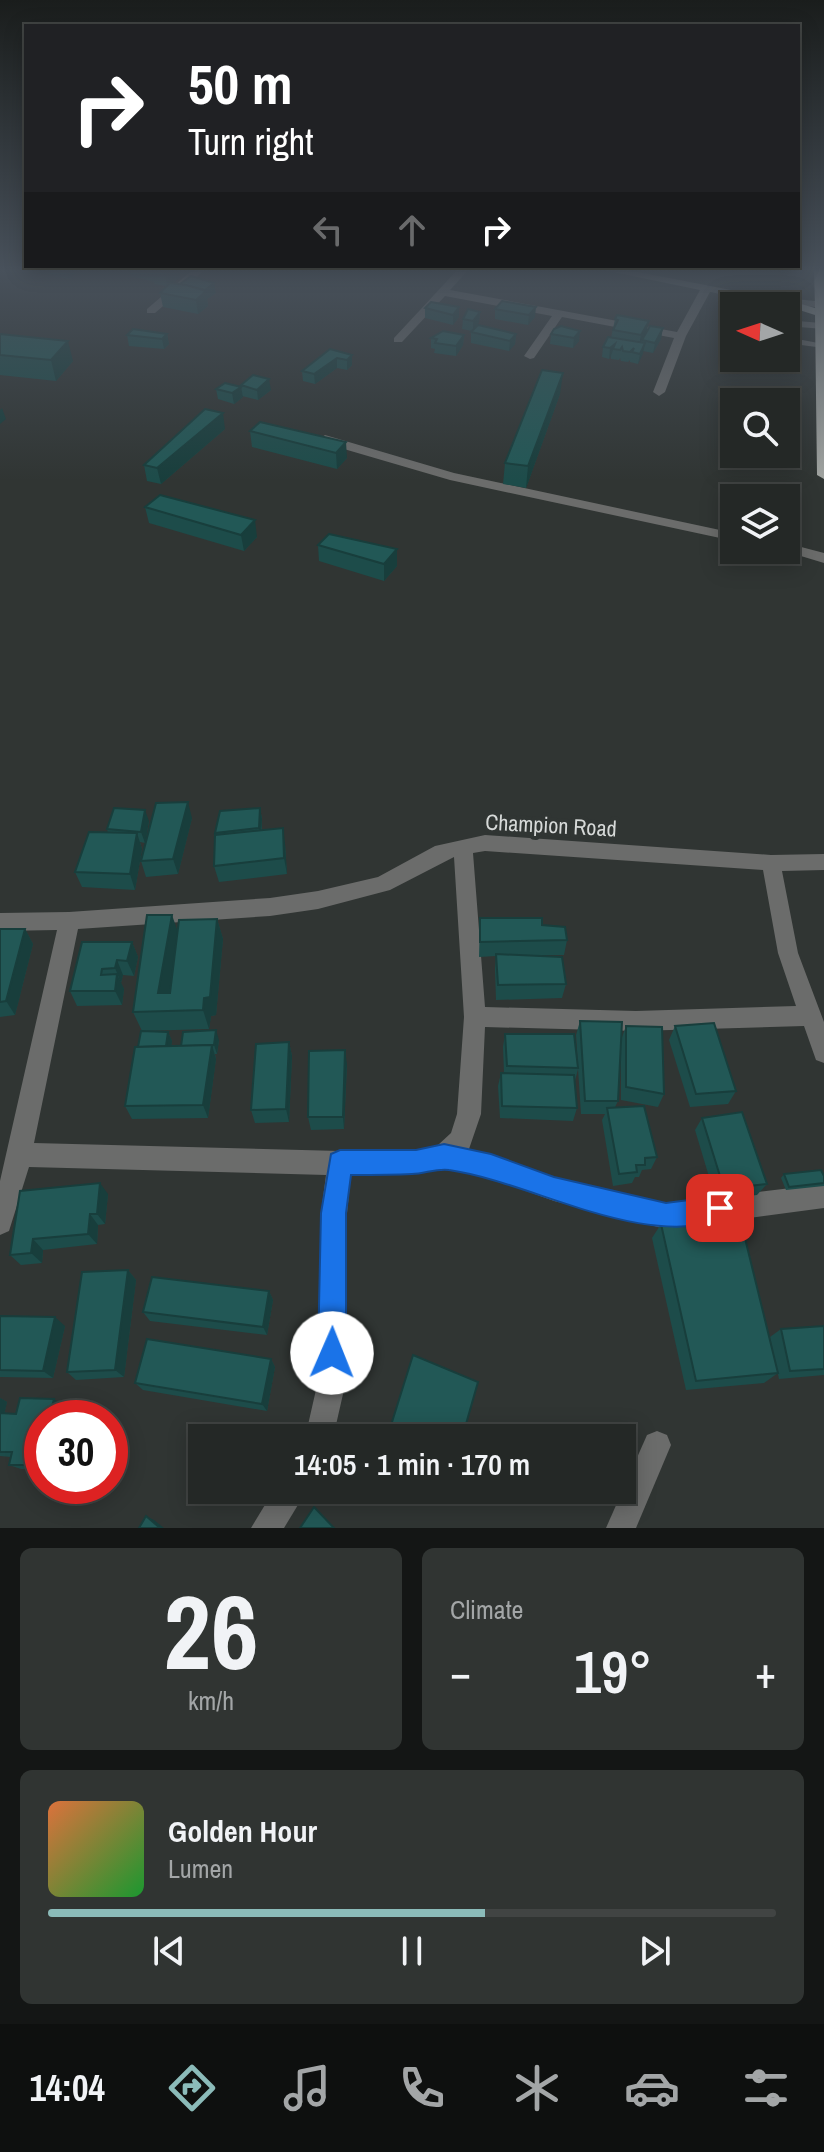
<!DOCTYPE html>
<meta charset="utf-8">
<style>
:root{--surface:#242826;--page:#303432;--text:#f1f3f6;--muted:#a3a6a7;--line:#414443;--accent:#8bbbb9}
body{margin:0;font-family:"Archivo Narrow",sans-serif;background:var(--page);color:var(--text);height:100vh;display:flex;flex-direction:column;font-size:30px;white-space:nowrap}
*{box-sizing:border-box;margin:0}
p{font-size:26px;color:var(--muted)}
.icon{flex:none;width:44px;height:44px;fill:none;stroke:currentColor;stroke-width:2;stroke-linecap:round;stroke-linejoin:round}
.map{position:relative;height:1528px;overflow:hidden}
.sheet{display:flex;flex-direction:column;gap:20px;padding:20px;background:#141615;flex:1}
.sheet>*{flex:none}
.guide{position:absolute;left:24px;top:24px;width:776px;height:244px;border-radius:0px;box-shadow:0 4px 20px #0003,0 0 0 2px var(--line);background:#202124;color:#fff;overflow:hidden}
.needle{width:52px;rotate:273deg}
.fabs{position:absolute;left:720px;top:292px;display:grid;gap:16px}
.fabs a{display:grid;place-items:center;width:80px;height:80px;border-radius:0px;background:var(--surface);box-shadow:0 4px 20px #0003,0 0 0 2px var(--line);font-size:40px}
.speed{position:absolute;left:24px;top:1400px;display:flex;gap:16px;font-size:40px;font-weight:700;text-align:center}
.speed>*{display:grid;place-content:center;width:104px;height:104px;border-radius:50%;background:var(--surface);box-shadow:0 4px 20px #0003,0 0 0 2px var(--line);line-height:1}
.speed .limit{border:12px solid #d22;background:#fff;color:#111}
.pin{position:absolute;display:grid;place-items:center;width:68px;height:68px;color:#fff;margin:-34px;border-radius:16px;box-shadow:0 4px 12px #0006}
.me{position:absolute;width:88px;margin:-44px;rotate:1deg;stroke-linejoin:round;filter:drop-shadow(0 0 6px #0008)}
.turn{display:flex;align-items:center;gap:28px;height:168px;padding:0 32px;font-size:36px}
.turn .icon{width:104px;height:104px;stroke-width:2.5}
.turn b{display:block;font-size:56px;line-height:68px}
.lanes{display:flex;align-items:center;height:76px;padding:0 32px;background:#0003;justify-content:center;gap:40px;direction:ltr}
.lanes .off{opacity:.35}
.big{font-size:60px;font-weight:600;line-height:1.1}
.sheet .widget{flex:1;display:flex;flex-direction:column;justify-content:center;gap:12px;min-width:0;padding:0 28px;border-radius:12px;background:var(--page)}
.sheet .dial{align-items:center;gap:0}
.dial b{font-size:104px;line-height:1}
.song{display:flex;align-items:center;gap:24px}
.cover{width:96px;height:96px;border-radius:12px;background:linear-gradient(135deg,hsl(20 70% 55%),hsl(130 70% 35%))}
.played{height:8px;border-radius:4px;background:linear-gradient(90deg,var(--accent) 60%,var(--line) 60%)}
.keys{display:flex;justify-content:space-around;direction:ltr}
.heat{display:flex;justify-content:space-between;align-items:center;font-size:44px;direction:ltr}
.sheet .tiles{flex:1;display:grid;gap:20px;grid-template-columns:1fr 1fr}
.widget:last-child{grid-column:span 2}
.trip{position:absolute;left:188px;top:1424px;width:448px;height:80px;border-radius:0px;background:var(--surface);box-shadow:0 4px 20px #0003,0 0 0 2px var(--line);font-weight:600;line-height:80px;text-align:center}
.dock{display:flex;height:128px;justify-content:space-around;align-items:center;background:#0e100f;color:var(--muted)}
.dock .icon{width:56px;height:56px}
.dock .active{color:var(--accent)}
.dock b{font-size:36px;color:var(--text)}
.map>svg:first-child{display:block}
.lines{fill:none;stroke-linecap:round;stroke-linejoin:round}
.minor{fill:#6b6c6b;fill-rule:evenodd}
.major{fill:#a1a4a1;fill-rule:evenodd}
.wall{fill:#1d4c4a}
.shaded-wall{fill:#183e3c}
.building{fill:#225856;stroke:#183e3c;stroke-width:2}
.route{fill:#1a73e8;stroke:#114b97;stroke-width:2}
.labels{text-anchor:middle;stroke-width:8;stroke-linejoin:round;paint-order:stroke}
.street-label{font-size:22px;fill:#d6d9d8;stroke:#303533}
</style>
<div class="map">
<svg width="824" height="1528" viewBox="0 0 824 1528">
<rect width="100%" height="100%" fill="#303533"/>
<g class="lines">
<g class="minor">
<path d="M196,267H208L155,313H147V309Z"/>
<path d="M460,267H471L450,290L677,332L700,290L589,267H612L757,295L824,302V308L757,301L710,292L686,336L665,392L659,396L653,392L674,338L562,317L534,358L530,359L524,356L552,316L445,296L402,342H394V338Z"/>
<path d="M786,320L821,323H824V329L786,326Z"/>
<path d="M786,337L824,344V348L786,343Z"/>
<path d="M325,435L454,473L734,533V541L450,480L320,442L319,439Z"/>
<path d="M786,543L824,553V563L781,550H786Z"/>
<path d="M485,835L771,855L824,854V870L782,871L798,953L824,1022V1063L816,1060L804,1026L636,1031L485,1027L481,1114L469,1149L491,1154L554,1177L666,1203L824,1184V1208L666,1229L554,1201L491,1178L444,1168L416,1174L351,1175L347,1213L346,1381L333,1438H305L318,1381L321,1213L326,1175L29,1167L9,1231L0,1235V1181L57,930L0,931V913L69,912L270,898L318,891L378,877L435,846ZM485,851L763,870L778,953L796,1006L636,1011L485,1007L473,853ZM454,857L464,1017L457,1114L451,1133L438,1145L416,1150L340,1151L34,1143L78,929L270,916L318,909L390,890Z"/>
<path d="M657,1431L667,1435L671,1445L636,1528H606L647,1435Z"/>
<path d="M274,1490H307L284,1528H251Z"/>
</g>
<path class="major" d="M814,267H824V479L817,475L815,315L774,302L780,298L815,308Z"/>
</g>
<g class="wall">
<path d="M47,267H74L75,273L68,279L50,275Z"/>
<path d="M108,267H178L180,277L172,283L180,284L191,276L216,293L207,299L208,306L198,314L163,307L160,293L166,286L155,284L154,282L131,276L129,269L125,271Z"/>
<path d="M459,307V317L453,325L425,318V308Z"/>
<path d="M495,309L535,317L528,325L495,319Z"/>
<path d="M480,312L479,322L474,330L516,334L515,344L509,351L471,343V332L472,331L462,329L463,319Z"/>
<path d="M615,319L647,331L661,339L653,353L643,351L638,364L630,362V360L628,362L621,361L620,358L619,360L611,359V356L609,359L602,357L603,347L611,338Z"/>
<path d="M561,326L579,341L573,348L550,344L551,334Z"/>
<path d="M0,334L73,361L56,381L0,375Z"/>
<path d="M167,334L169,344L164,349L129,346L127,335Z"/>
<path d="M464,335L463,345L456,356L434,353L435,349L431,348V338Z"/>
<path d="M330,349L352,355V365L347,370L337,368L315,384L303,381L302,371Z"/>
<path d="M241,385L271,390L258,400L242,396Z"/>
<path d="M241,387L243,397L234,404L218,399L216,389Z"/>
<path d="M560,394L526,488L503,484L505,463Z"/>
<path d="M260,422L347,458L337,469L252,447L250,431Z"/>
<path d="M225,429L161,484L147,481L144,465Z"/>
<path d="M145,507L257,537L244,551L149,523Z"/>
<path d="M318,545L397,549V566L384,581L319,561Z"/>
<path d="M260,808L262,819V830L285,844L287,874L219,882L214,866L215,833Z"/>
<path d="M192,818L178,874L146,877L141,861Z"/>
<path d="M149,821L145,843L140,842L142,849L135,890L82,887L75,872L108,833L107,829Z"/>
<path d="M480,918L542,925L567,940L564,955H525L566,984L562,998L496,1000L495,969L496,956L479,957Z"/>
<path d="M217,919L223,939L216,1015L211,1016L209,1029L142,1031L133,1012L178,933Z"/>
<path d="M0,929H25L33,944L15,1015L0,1017Z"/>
<path d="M132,942L138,957L134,976L123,975L121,983L124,989L122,1005L77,1006L70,991Z"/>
<path d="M580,1021L618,1101L615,1107L657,1157L651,1169L642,1170L639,1177H635L632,1183L613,1186L602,1120L605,1114H581L578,1069L575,1081L577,1108L573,1121L500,1118L498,1086L501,1073H504L503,1047L505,1034L578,1065L576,1035Z"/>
<path d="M626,1026L664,1094L658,1107L621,1100V1040Z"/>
<path d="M675,1026L736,1091L728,1104L690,1107L669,1040Z"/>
<path d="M168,1032L172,1041L171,1046H181L219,1040L217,1054H215L216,1059L208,1118L132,1119L125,1106Z"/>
<path d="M289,1042L292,1056L289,1122L255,1123L251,1110Z"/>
<path d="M347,1064L344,1129L311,1130L308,1117Z"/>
<path d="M702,1118L767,1184L757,1195L716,1200L695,1130Z"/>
<path d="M784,1174L824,1176V1186L786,1190L781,1178Z"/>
<path d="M20,1191L108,1194L105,1224L98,1225L97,1244L43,1250L42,1263L21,1265L10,1255Z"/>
<path d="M661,1224L778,1373L764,1383L686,1390L652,1238Z"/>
<path d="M128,1270L136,1280L124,1377L76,1380L67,1372Z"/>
<path d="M269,1291L273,1300L267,1335L150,1321L143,1312Z"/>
<path d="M0,1316L65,1326L53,1378L0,1377Z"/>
<path d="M824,1326V1375L779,1379L770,1337L781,1329Z"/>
<path d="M271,1359L275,1367L267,1411L143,1390L135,1383Z"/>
<path d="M0,1398L7,1402L4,1414H16L64,1406L61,1418H42V1470L21,1469L9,1465L11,1457L0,1456Z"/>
</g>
<g class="shaded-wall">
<path d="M67,267H74L75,273L68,279L65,269Z"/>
<path d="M171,267H178L180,277L167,287L165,272Z"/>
<path d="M214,283L216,293L207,299L208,306L198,314L196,300L205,292V290Z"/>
<path d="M459,307V317L453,325V315Z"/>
<path d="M536,307L535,317L528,325L529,315Z"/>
<path d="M480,312L479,322L473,331V321Z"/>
<path d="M649,321L646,336L642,340L638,350L641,335Z"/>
<path d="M663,328L661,339L653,353L655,343Z"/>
<path d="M580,331L579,341L573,348L574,338Z"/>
<path d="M167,334L169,344L164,349L162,339Z"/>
<path d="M516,334L515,344L509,351L510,341Z"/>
<path d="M464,335L463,345L456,356V346Z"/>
<path d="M68,341L73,361L56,381L51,360Z"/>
<path d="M645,343L643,354L638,364L640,354Z"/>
<path d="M615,344L611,356L609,359L610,348Z"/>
<path d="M352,355V365L347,370V360Z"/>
<path d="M337,358V368L315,384L314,374Z"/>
<path d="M563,373L560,394L526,488L528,466Z"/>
<path d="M269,379L271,390L258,400L257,390Z"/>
<path d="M241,387L243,397L234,404L232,393Z"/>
<path d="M2,408L6,419L0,424V410Z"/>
<path d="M223,413L225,429L161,484L157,468Z"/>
<path d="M346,442L347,458L337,469L336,453Z"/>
<path d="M255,520L257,537L244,551L241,535Z"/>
<path d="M397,549V566L384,581V564Z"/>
<path d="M188,802L192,818L178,874L173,859Z"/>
<path d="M260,808L262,819L261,838L259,828Z"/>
<path d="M145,810L149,821L145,843L141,832Z"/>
<path d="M283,828L285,844L287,874L284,858Z"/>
<path d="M137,833L142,849L135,890L130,874Z"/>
<path d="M172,915L179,935L166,1012L158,993Z"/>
<path d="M217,919L223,939L216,1015L211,1016L209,1029L203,1010Z"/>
<path d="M25,929L33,944L15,1015L6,1001Z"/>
<path d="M132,942L138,957L134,976L127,961Z"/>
<path d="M117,960L123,975L121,983L115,968Z"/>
<path d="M117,974L124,989L122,1005L115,991Z"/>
<path d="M216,1030L219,1040L217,1054L214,1045Z"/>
<path d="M168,1032L172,1041L170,1056L166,1047Z"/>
<path d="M289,1042L292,1056L289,1122L286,1109Z"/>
<path d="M212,1045L216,1059L208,1118L203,1105Z"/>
<path d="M345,1050L347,1064L344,1129L343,1117Z"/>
<path d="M100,1183L108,1194L105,1224L97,1214Z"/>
<path d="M90,1214L98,1225L97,1244L88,1234Z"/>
<path d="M33,1239L43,1250L42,1263L31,1253Z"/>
<path d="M128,1270L136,1280L124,1377L115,1370Z"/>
<path d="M269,1291L273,1300L267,1335L263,1327Z"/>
<path d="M55,1317L65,1326L53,1378L43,1371Z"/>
<path d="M271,1359L275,1367L267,1411L262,1404Z"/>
<path d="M0,1398L7,1402L3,1419L0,1418Z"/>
<path d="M54,1399L64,1406L61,1418H49Z"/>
<path d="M42,1450V1467L38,1465Z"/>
<path d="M146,1516L154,1520L164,1528H160Z"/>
</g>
<g class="building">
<path d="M153,267H171L165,272L152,269L154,268Z"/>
<path d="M191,276L214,283L205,290L180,284Z"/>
<path d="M170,283L186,285L206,291L196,300L160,293Z"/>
<path d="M502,301L536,307L529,315L495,309Z"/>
<path d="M431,302L459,307L453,315L425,308Z"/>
<path d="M468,309L480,312L473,321L463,319Z"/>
<path d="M617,315L649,321L641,335L613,330L618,320L615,319Z"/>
<path d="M478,325L516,334L510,341L471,332Z"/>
<path d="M561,326L580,331L574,338L551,334L554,329Z"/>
<path d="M650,326L663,328L655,343L642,340Z"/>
<path d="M133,329L167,334L162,339L127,335Z"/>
<path d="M443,331L464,335L456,346L435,343L437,339L431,338Z"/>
<path d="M0,334L68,341L51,360L0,355Z"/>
<path d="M608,337L645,343L640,354L632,352L634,348L630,352L623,351L622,347L620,350L613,349L615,344L610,348L603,347Z"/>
<path d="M330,349L352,355L347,360L337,358L314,374L302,371Z"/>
<path d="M542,370L563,373L528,466L505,463Z"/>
<path d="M253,375L269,379L257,390L241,385Z"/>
<path d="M225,383L241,387L232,393L216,389Z"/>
<path d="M205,409L223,413L157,468L144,465Z"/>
<path d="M260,422L346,442L336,453L250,431Z"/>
<path d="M160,495L255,520L241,535L145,507Z"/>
<path d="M329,534L397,549L384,564L318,545Z"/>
<path d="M188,802L173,859L141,861L156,803Z"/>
<path d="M114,808L145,810L141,832L107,829Z"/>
<path d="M260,808L259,828L215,833L220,811Z"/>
<path d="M283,828L284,858L214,866L215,835Z"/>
<path d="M89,832L137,833L130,874L75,872Z"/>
<path d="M147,915H172L158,993H170L179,920L217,919L210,997L204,998L203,1010L133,1012Z"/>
<path d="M480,918H542V925L565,927L567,940L480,942Z"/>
<path d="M0,929H25L6,1001L0,1002Z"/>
<path d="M82,942H132L127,961L117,960L115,968L102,969L101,975L117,974L115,991H70Z"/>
<path d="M496,954L562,957L566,984L498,985Z"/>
<path d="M580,1021L622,1022L618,1101H585Z"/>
<path d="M714,1023L736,1091L696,1094L675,1026Z"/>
<path d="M626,1026L662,1027L664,1094L626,1087Z"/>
<path d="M216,1030L214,1045L181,1046L183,1032Z"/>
<path d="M141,1031L168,1032L166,1046L138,1047Z"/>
<path d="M505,1034H574L578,1068L507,1066Z"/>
<path d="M289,1042L286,1109L251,1110L256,1044Z"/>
<path d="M212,1045L203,1105L125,1106L135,1047Z"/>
<path d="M345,1050L343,1117H308L309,1051Z"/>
<path d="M501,1073L574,1075L577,1108L502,1106Z"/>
<path d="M644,1106L657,1157L645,1158V1165H636L637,1172L619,1174L607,1108Z"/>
<path d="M742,1112L767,1184L724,1189L702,1118Z"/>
<path d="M821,1170L824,1176V1183L789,1187L784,1174Z"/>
<path d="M100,1183L97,1214H90L88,1234L33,1239L31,1253L10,1255L20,1191Z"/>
<path d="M741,1222L778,1373L696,1381L661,1224Z"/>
<path d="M128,1270L115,1370L67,1372L82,1272Z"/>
<path d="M152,1277L269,1291L263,1327L143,1312Z"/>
<path d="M0,1316L55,1317L43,1371L0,1370Z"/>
<path d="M824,1326V1369L790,1371L781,1329Z"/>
<path d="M147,1339L271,1359L262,1404L135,1383Z"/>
<path d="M413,1355L478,1382L462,1438H387Z"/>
<path d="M20,1398L54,1399L49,1418H42V1450L38,1465H9L12,1452H0V1413L16,1414Z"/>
<path d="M314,1507L334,1528H300Z"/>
<path d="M146,1516L160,1528H139Z"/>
</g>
<linearGradient id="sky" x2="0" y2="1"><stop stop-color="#1a1d1c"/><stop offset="0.56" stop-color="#48515b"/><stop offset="1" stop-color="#48515b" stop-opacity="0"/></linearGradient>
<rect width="824" height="481" fill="url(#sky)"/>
<path class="route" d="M444,1144L491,1154L554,1177L666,1203L720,1196L729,1199L732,1208L729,1217C645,1252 533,1182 449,1170C437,1168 424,1174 412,1174C392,1175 371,1175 351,1175L346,1213V1353L342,1362L332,1366L322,1362L318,1353L321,1213L331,1154L340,1150H416Z"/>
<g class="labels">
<g class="street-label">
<text transform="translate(551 825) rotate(3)" y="8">Champion Road</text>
</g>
</g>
</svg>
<div class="fabs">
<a><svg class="needle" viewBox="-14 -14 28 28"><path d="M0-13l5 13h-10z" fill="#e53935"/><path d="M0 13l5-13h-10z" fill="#a3a6a7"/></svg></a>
<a><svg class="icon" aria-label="search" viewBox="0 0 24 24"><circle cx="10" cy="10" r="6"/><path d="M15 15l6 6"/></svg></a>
<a><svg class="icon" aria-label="layers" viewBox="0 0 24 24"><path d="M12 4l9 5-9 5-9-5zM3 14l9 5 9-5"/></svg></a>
</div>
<div class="speed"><div class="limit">30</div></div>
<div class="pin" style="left:720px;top:1208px;background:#d93025"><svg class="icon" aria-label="arrive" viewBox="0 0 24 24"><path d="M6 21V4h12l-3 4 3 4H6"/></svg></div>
<svg class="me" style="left:332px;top:1353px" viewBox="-20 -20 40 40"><circle r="19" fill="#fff"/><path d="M0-13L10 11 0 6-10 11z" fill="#1a73e8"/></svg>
<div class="trip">14:05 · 1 min · 170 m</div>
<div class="guide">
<div class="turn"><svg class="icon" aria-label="right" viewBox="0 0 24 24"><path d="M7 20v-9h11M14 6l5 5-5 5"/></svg><div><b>50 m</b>Turn right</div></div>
<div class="lanes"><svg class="icon off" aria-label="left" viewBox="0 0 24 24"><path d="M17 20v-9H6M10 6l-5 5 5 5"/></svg><svg class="icon off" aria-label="ahead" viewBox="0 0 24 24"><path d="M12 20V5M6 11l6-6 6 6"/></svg><svg class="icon" aria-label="right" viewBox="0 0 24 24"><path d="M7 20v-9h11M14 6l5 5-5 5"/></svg></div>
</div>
</div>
<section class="sheet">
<div class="tiles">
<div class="widget dial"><b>26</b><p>km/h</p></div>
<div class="widget"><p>Climate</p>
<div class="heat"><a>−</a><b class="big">19°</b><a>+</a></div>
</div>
<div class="widget">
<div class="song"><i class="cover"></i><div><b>Golden Hour</b><p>Lumen</p></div></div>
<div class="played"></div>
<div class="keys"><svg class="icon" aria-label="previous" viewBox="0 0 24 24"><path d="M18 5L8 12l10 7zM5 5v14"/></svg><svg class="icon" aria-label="pause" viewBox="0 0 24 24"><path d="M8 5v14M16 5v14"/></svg><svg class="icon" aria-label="next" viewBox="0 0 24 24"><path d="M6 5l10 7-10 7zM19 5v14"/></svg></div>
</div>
</div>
</section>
<nav class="dock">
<b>14:04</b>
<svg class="icon active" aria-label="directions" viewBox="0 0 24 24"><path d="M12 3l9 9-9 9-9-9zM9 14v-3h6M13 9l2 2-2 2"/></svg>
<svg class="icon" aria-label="music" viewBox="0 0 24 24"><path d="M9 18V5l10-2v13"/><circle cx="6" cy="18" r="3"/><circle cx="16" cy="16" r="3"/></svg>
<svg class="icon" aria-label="phone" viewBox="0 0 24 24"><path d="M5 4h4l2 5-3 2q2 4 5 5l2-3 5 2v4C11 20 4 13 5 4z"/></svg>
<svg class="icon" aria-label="climate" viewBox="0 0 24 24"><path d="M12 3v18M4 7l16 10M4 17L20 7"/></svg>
<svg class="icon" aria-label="car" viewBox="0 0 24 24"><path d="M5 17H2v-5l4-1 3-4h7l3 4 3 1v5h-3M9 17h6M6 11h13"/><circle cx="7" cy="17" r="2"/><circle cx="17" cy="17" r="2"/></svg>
<svg class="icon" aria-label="filters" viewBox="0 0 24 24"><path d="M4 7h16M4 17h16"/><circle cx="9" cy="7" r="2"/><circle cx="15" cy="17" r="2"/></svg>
</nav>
